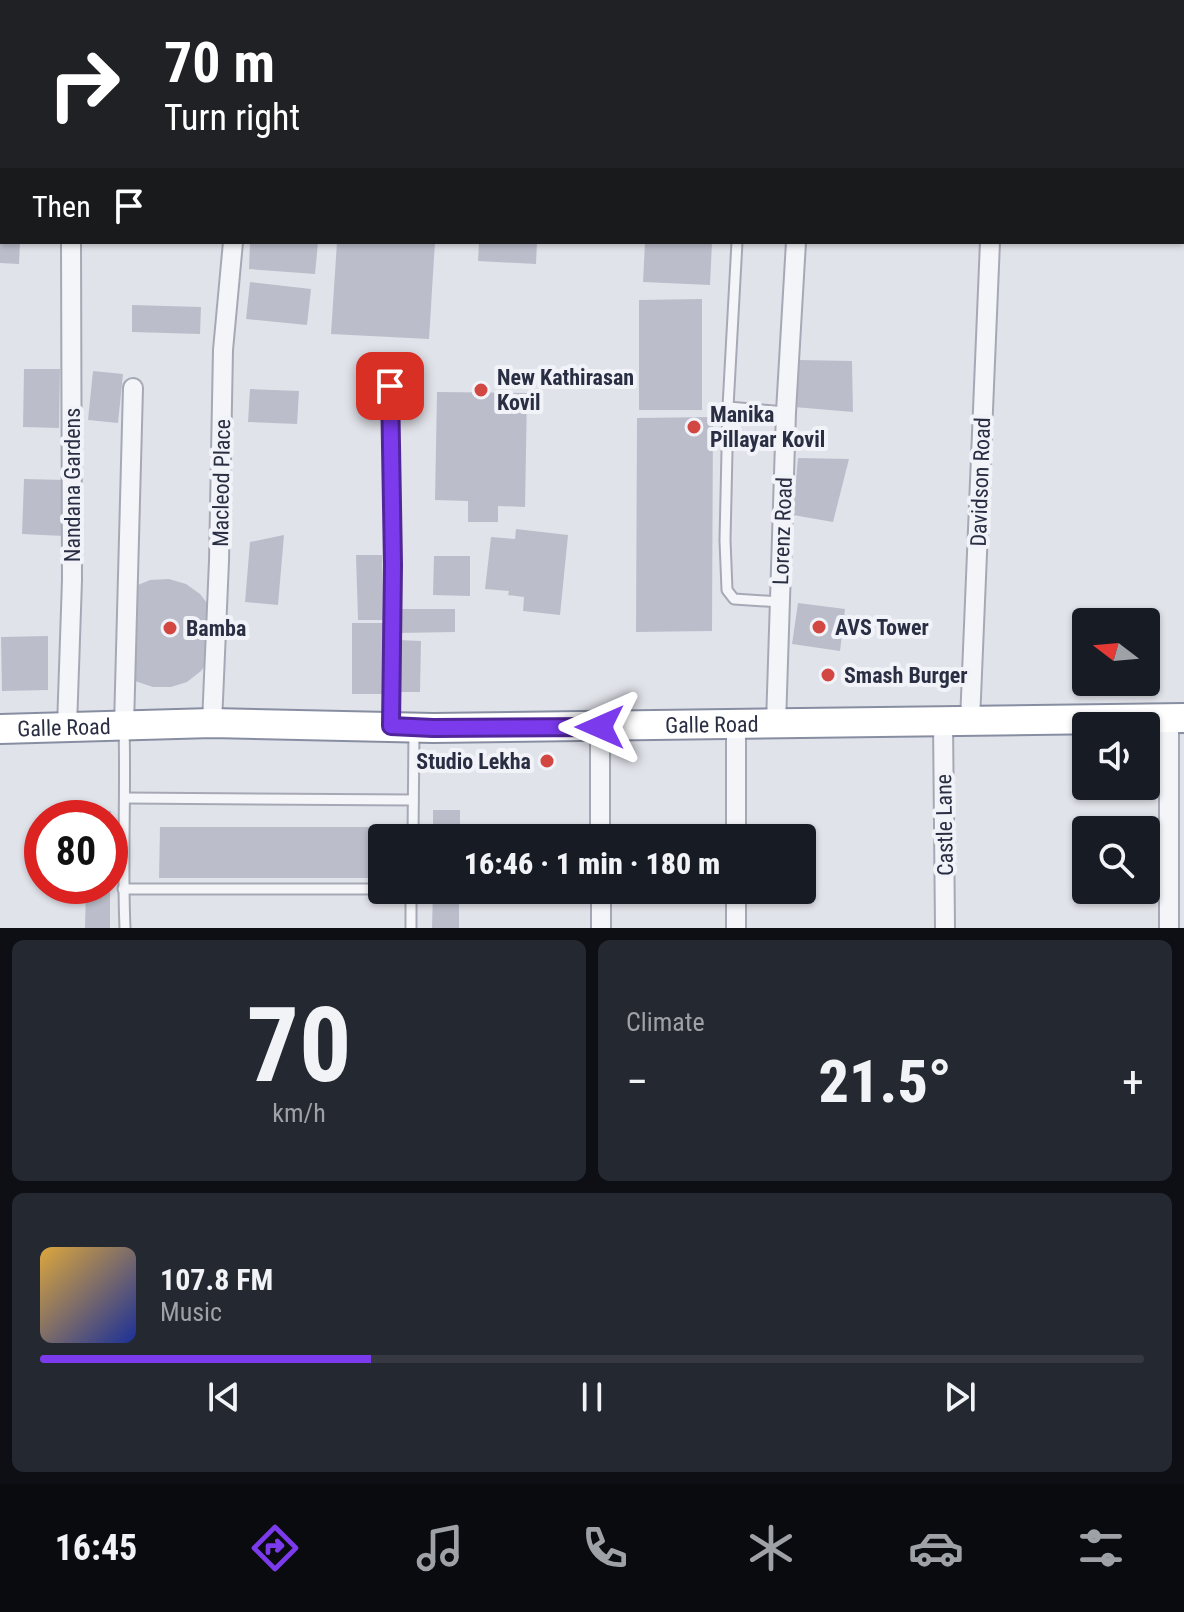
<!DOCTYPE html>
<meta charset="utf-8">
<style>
:root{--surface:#171b24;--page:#242831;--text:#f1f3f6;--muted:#9ea1a6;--line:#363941;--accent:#7c3aed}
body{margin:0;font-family:"Roboto Condensed",sans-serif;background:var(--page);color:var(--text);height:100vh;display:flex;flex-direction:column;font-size:30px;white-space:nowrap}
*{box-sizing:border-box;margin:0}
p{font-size:26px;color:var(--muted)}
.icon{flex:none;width:44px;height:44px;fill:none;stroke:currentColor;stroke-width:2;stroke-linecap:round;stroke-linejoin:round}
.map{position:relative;height:928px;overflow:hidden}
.details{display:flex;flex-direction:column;gap:12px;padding:12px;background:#0d0f14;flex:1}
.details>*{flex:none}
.top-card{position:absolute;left:0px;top:0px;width:1184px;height:244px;box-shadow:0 2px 6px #0004;background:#202124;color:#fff;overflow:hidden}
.needle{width:52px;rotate:286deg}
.buttons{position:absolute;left:1072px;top:608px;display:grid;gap:16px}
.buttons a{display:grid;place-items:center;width:88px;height:88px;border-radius:8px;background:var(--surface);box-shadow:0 2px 6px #0004;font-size:40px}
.speed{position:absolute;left:24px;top:800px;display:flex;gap:16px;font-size:40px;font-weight:700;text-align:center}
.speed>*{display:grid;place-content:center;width:104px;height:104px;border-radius:50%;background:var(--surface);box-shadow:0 2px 6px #0004;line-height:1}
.speed .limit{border:12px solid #d22;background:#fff;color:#111}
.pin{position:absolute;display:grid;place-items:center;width:68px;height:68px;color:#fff;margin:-34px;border-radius:16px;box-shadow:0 4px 12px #0006}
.me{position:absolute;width:88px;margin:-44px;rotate:270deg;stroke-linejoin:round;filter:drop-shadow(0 0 6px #0008)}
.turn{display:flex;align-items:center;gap:28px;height:168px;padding:0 32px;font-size:36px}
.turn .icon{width:104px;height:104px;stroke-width:2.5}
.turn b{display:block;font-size:56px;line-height:68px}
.then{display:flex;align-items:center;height:76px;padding:0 32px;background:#0003;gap:16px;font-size:30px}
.big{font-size:60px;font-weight:800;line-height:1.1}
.details .widget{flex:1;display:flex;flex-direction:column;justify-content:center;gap:12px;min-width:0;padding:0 28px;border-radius:12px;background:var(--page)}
.details .dial{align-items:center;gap:0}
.dial b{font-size:104px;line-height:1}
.song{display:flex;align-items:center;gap:24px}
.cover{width:96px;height:96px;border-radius:12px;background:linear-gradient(135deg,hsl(40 70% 55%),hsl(230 70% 35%))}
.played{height:8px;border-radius:4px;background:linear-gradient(90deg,var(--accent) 30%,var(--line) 30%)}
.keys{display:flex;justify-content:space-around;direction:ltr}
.heat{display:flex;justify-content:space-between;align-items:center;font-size:44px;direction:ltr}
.details .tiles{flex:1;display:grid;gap:12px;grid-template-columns:1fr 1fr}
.widget:last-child{grid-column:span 2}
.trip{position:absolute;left:368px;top:824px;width:448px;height:80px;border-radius:8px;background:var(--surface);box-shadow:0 2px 6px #0004;font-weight:800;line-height:80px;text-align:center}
.menu{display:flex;height:128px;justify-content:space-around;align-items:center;background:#090b0e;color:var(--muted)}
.menu .icon{width:56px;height:56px}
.menu .current{color:var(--accent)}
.menu b{font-size:36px;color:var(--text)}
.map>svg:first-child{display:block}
.built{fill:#cfd2dc}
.building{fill:#bbbeca}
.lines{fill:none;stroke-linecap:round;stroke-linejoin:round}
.service-casing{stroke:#a6a9b5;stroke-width:13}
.minor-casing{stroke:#a6a9b5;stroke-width:22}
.trunk-casing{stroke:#888ea2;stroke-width:32}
.service{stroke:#f4f5f8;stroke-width:9}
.minor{stroke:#f4f5f8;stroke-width:18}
.trunk{stroke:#fff;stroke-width:28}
.route-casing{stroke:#51269a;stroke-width:20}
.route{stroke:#7c3aed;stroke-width:14}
.poi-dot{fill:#d34743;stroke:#f1f3f8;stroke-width:3}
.labels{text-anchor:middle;stroke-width:8;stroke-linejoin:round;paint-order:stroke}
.poi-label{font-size:22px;font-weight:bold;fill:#292e43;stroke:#f1f3f8;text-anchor:start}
.street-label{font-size:22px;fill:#292e43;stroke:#f1f3f8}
</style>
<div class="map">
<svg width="1184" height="928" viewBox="0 0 1184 928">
<rect width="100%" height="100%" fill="#e1e3ea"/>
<rect class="built" x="351" y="0" width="303" height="2"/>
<g class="building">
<path d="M0,242H20L19,264L0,263Z"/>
<path d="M250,242H318L315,274L249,269Z"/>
<path d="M337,242H435L429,339L331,334Z"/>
<path d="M479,242H537L536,264L478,261Z"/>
<path d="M645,242H712L710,285L643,282Z"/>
<path d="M250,282L311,289L307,325L246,319Z"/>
<path d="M702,299V410H639V300Z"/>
<path d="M132,305L201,307L200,334L132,332Z"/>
<path d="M799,360L852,361L853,412L794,407Z"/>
<path d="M24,369H60L59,428L23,427Z"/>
<path d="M93,371L123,374L118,423L88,420Z"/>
<path d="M250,389L299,391L297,424L248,422Z"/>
<path d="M437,392L527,393L525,507L498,506V522H468V501L435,500Z"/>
<path d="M713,417L712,631L636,632L637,418Z"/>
<path d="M798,458L849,459L833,522L793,515Z"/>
<path d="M24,479L65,480L63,536L22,534Z"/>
<path d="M516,529L568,535L560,615L523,611L524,597L508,595L509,591L485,589L491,537L515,539Z"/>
<path d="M284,535L278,605L245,602L250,542Z"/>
<path d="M356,555H382L383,620H358Z"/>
<path d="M434,556H470V596L433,595Z"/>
<path d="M169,579L186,584L200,594L210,607L211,657L201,671L187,682L171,687H153L135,681L125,671L133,587L150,580Z"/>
<path d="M798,603L845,609L840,651L792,644Z"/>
<path d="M398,609H455V632L398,633Z"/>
<rect x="352" y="623" width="36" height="71"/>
<path d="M48,636V690L2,691L1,637Z"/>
<path d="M398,640L421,641L420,692H398Z"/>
<path d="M86,810L111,811V818H86Z"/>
<rect x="433" y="810" width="27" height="28"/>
<path d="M160,827H378L377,878H159Z"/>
<path d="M86,886H110V928H85Z"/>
<path d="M433,890H459V928H432Z"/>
</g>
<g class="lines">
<defs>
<g id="service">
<path d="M737,242L728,407L725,540L727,590L734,599L780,602"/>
<path d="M390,386L393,565L391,722"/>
<path d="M728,407L786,412"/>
<path d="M124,727C126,794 122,861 125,928"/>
<path d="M126,798L413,800"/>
<path d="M413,838L414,730"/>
<path d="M123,889H382"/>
<path d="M411,890V928"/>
</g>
<g id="minor">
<path d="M56,0V2"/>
<path d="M250,2V0"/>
<path d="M809,2V0"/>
<path d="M1001,2V0"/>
<path d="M1169,718V928"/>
<path d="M970,721L990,242"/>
<path d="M943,722L945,928"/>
<path d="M212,723L219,561L223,350L233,242"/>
<path d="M776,724L786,412L796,242"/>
<path d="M124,726L133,388"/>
<path d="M67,727L72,580L71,242"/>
<path d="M600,727V838"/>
<path d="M736,838V725"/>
<path d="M601,890V928"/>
<path d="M736,928V890"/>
</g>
<g id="trunk">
<path id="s1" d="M0,729L212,723L433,728L1184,718"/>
</g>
</defs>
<use href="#service" class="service-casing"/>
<use href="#minor" class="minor-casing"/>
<use href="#trunk" class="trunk-casing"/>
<use href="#service" class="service"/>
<use href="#minor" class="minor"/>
<use href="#trunk" class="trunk"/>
</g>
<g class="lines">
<defs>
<path id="route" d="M390,386L393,565L391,726L433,728L600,727"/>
</defs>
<use href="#route" class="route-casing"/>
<use href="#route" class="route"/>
</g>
<g class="poi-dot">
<circle cx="481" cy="390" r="8"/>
<circle cx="694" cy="427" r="8"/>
<circle cx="819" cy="627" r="8"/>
<circle cx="170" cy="628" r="8"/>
<circle cx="828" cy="675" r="8"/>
<circle cx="547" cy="761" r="8"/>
</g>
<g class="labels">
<g class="poi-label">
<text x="497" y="385">New Kathirasan<tspan x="497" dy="25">Kovil</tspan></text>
<text x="710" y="422">Manika<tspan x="710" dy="25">Pillayar Kovil</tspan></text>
<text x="835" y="635">AVS Tower</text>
<text x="186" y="636">Bamba</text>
<text x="844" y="683">Smash Burger</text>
<text x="531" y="769" text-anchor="end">Studio Lekha</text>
</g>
<g class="street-label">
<text transform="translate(980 482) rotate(-88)" y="8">Davidson Road</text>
<text transform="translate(221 483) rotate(-89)" y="8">Macleod Place</text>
<text transform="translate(72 485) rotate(-90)" y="8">Nandana Gardens</text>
<text transform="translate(782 531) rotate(-88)" y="8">Lorenz Road</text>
<text dy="8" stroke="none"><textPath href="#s1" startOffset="712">Galle Road</textPath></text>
<text dy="8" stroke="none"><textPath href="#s1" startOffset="64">Galle Road</textPath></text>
<text transform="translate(944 825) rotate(-91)" y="8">Castle Lane</text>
</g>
</g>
</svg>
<div class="buttons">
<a><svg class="needle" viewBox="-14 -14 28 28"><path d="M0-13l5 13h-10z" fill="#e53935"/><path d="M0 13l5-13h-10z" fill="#9ea1a6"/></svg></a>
<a><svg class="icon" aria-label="sound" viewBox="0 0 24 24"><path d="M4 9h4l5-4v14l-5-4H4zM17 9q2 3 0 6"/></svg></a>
<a><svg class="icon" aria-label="search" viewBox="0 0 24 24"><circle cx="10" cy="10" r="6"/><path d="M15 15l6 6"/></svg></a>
</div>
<div class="speed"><div class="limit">80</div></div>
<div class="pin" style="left:390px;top:386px;background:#d93025"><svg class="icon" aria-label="arrive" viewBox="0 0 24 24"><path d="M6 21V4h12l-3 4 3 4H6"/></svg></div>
<svg class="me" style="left:600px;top:727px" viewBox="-20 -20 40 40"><path d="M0-17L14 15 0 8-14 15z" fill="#7c3aed" stroke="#fff" stroke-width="4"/></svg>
<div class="trip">16:46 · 1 min · 180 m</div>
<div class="top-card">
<div class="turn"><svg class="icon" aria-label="right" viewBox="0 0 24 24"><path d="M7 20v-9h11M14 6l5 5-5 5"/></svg><div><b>70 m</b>Turn right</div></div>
<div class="then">Then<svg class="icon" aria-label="arrive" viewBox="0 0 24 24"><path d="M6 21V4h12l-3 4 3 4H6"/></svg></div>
</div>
</div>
<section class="details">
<div class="tiles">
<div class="widget dial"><b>70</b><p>km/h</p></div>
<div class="widget"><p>Climate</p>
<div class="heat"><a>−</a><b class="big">21.5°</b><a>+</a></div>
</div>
<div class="widget">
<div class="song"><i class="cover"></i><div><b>107.8 FM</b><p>Music</p></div></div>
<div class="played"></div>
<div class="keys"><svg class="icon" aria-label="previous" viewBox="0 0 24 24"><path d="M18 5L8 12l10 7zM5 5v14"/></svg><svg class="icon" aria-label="pause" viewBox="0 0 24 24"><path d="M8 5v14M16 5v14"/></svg><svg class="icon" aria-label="next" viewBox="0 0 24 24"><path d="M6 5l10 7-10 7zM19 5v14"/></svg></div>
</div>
</div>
</section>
<nav class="menu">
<b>16:45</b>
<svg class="icon current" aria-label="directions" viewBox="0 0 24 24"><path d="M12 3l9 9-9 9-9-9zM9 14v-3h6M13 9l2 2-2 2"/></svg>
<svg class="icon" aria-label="music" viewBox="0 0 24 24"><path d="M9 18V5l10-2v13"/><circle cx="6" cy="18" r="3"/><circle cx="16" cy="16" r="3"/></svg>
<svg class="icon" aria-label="phone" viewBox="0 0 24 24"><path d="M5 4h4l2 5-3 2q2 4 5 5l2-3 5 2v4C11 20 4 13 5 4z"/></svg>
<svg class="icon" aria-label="climate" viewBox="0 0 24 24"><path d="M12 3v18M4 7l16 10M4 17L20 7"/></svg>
<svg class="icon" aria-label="car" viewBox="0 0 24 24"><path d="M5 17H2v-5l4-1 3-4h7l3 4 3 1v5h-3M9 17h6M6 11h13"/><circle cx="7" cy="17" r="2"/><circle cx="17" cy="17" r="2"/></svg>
<svg class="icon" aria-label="filters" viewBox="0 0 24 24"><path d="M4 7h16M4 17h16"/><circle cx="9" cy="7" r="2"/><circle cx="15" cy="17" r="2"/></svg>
</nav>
